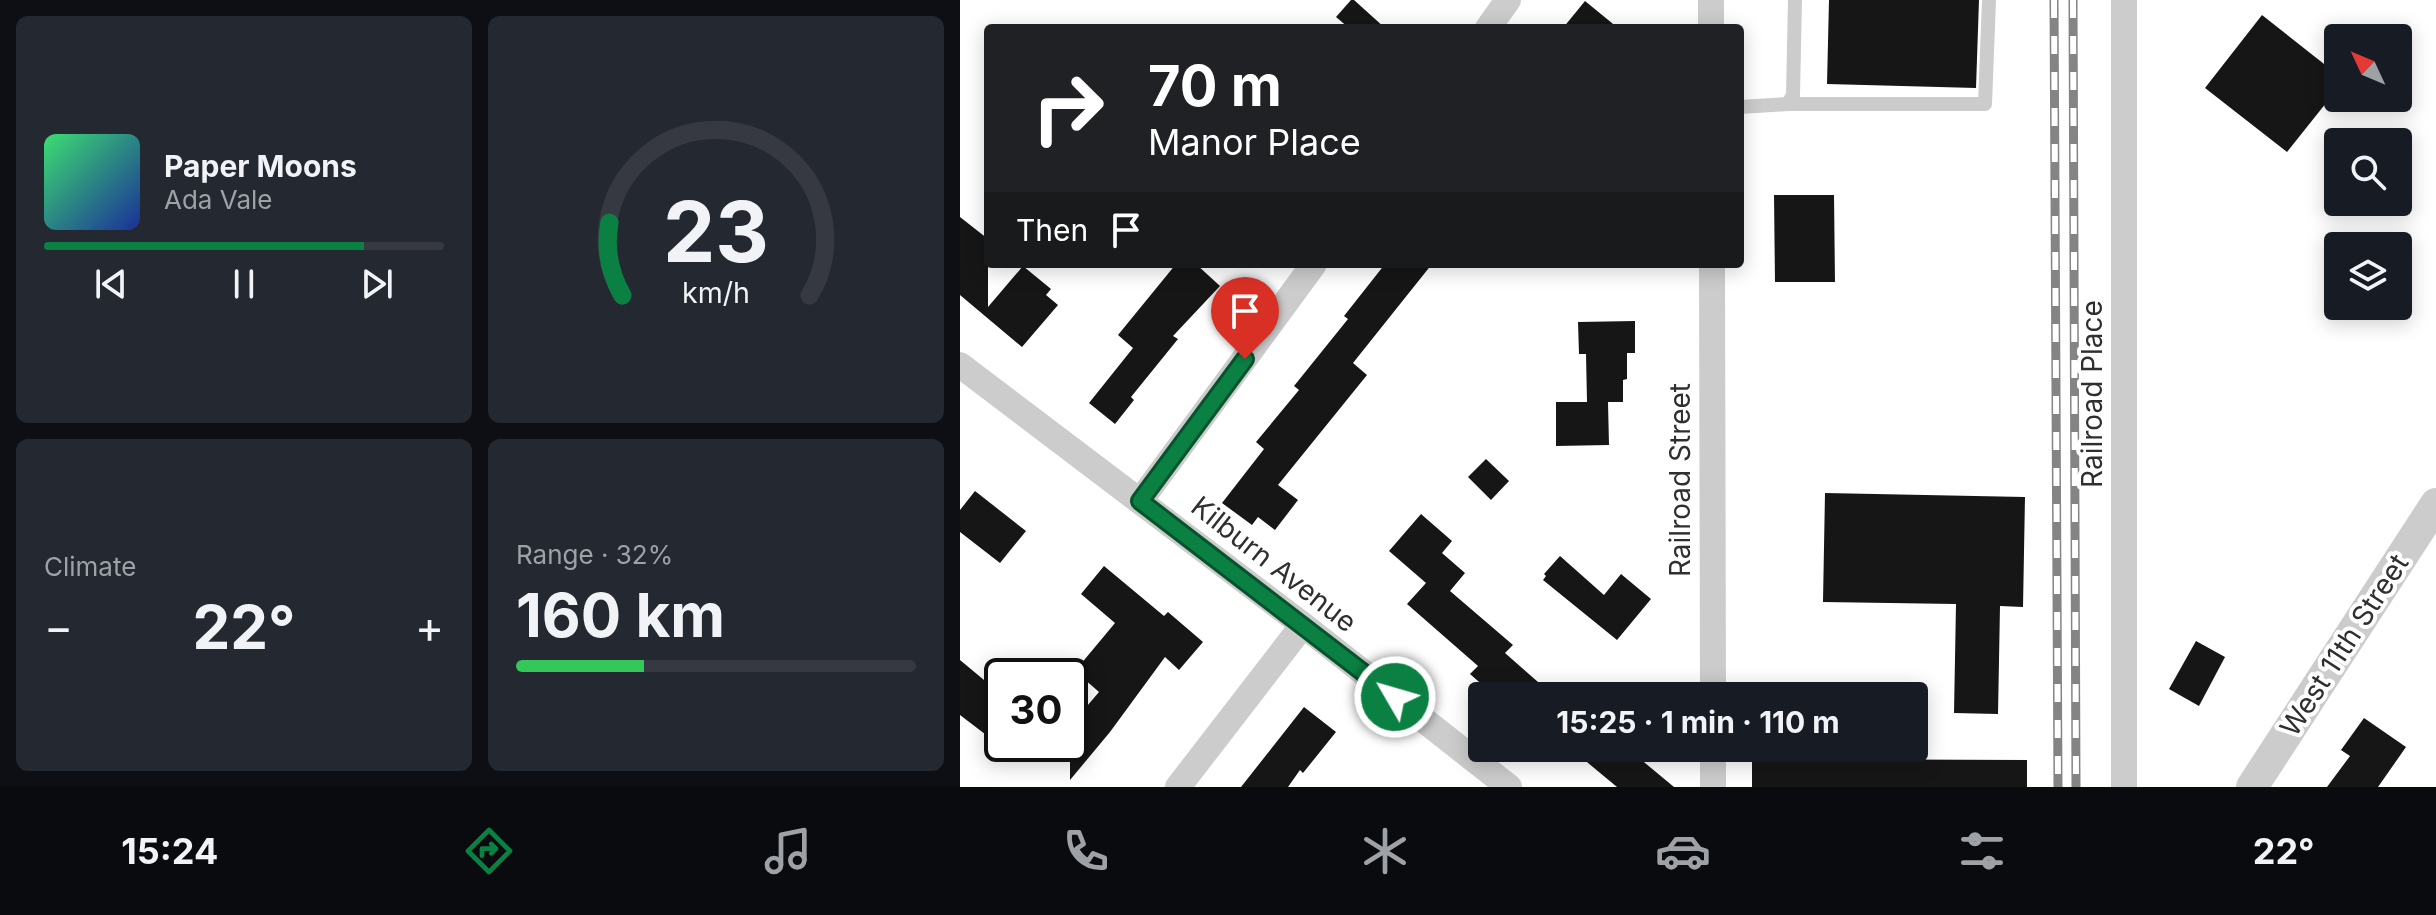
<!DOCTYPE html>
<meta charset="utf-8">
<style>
:root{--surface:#171b24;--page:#242831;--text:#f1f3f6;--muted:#9ea1a6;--line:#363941;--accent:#0b8043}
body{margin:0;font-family:Inter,sans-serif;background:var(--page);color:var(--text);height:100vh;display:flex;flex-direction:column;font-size:30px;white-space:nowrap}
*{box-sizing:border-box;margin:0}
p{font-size:26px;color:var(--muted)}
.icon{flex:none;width:44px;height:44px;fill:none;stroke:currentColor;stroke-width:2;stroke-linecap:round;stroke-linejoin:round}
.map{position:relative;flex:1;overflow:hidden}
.side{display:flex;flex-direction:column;gap:16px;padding:16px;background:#0d0f14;width:960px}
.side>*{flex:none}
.banner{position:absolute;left:24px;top:24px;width:760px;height:244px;border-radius:8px;box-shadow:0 4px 20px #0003;background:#202124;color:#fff;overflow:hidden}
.needle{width:52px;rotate:314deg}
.controls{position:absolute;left:1364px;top:24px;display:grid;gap:16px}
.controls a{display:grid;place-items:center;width:88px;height:88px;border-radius:8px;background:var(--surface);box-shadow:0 4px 20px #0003;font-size:40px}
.speed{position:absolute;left:24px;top:658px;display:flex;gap:16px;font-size:40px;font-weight:700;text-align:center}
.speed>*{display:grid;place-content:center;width:104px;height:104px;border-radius:50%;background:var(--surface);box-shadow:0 4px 20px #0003;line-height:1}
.speed .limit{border:4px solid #111;border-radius:12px;background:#fff;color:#111}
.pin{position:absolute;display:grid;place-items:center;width:68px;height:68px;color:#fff;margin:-82px -34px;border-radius:50% 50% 50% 0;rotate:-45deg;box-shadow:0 0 8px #0007}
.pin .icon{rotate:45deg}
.me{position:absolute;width:88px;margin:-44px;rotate:308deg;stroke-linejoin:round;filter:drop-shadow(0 0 6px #0008)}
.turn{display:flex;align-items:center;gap:28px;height:168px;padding:0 32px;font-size:36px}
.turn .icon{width:104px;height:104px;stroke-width:2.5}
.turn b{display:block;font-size:56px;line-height:68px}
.then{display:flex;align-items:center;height:76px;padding:0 32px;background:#0003;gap:16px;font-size:30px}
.big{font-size:60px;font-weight:700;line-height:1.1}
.side .widget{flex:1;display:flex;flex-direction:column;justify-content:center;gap:12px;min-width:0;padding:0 28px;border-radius:12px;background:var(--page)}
.side .dial{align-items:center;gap:0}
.dial svg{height:208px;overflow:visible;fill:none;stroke:var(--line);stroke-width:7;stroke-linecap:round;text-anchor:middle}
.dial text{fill:var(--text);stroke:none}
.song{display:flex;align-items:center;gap:24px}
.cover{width:96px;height:96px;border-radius:12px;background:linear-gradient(135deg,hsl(140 70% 55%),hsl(230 70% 35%))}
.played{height:8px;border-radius:4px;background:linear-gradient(90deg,var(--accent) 80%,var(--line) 80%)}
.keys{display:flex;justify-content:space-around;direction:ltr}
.heat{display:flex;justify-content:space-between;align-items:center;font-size:44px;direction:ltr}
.charge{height:12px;border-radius:6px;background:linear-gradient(90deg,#34c759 32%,var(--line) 0)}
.side .tiles{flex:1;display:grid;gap:16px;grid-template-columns:repeat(2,1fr)}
.trip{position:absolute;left:508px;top:682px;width:460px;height:80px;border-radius:8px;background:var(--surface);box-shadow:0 4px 20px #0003;font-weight:700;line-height:80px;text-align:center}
.tab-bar{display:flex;height:128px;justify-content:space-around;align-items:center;background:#090b0e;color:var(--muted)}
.tab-bar .icon{width:56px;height:56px}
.tab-bar .on{color:var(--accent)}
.tab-bar b{font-size:36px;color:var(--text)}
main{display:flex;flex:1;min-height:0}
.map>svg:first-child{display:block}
.building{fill:#161616}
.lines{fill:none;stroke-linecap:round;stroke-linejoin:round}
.service{stroke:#ccc;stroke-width:14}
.minor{stroke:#ccc;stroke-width:26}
.tertiary{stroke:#ccc;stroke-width:32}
.rail-casing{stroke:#848484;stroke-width:9}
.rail{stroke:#fff;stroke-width:6;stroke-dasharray:18;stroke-linecap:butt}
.route-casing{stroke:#07532c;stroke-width:20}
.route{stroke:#0b8043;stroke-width:14}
.labels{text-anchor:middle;stroke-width:8;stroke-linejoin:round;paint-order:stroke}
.street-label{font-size:28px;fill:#2f2f2f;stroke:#fff}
</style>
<main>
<section class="side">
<div class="tiles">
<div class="widget">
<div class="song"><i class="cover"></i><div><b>Paper Moons</b><p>Ada Vale</p></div></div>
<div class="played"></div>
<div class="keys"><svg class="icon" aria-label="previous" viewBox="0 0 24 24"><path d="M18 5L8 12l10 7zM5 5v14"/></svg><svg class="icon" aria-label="pause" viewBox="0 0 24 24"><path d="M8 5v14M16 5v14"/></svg><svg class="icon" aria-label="next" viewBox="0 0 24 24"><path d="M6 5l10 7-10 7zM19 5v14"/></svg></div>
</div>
<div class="widget dial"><svg viewBox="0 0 100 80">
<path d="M14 69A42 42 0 1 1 86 69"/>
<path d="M14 69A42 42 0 0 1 9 41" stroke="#0b8043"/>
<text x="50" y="56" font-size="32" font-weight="700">23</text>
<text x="50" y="72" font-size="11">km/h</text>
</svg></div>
<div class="widget"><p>Climate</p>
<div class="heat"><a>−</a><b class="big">22°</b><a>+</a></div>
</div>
<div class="widget"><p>Range · 32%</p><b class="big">160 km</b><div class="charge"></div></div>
</div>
</section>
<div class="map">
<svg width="1476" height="787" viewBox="0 0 1476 787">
<rect width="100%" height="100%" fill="#fff"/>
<g class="building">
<path d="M391,0H394L425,28H389L376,17Z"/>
<path d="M869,0H1019L1016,88L867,84Z"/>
<path d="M625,1L658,28H603Z"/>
<path d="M1302,15L1378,75V88L1327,152L1245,88Z"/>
<path d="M814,195H874L875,282H815Z"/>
<path d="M0,217L28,239V307L63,266L91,289L86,295L98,305L62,347L0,295Z"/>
<path d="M216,264H236L260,286L213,336L218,339L171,397L174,400L155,424L129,403L173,348L158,335Z"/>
<path d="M425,264H472L393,363L407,375L318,485L338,500L315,530L298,517L292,525L262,503L304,449L296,442L339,390L334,386L388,319L384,316Z"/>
<path d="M675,321V353H667V379L663,380V402H648L649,445L596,446V402H627L626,354H619L618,322Z"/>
<path d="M526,459L549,481L531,500L508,477Z"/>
<path d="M15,491L66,531L40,563L0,532V510Z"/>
<path d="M865,493L1065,497L1063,607L1040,606L1038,714L994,713L996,604L863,602Z"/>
<path d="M461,514L492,541L482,553L505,573L490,591L553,645L545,653L594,696H535L510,674L518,666L447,604L466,583L429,551Z"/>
<path d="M600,556L644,595L661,574L691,599L657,640L583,580L586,576L584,574Z"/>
<path d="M144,566L204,616L208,612L243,642L219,670L205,657L150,732L110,780V726L139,692L115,671L155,623L121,594Z"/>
<path d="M1236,641L1265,657L1239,706L1209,689Z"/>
<path d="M0,660L42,695V747L0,715Z"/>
<path d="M344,707L376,732L343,773L340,770L328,787H281Z"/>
<path d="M1404,718L1446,747L1418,787H1367L1390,756L1381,750Z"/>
<path d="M610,748H667L714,787H657Z"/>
<path d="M792,759L1067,760V787H792Z"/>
</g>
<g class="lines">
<g class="service">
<path d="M828,104H1025L1029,0"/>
<path d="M780,107L828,104L833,95L835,0"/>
</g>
<g class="minor">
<path d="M1164,0V787"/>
<path d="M528,28L548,0"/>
<path d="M751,28V0"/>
<path d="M752,264L753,696"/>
<path d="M0,365L343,625L549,787"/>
<path d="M180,501L354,264"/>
<path d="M753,748V787"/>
<path d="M218,787L343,625"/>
</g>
<path class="tertiary" d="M1292,787L1476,504"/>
<defs>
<g id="rail">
<path d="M1094,0L1098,787"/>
<path d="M1113,0L1116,787"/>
</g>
</defs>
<use href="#rail" class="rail-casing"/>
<use href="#rail" class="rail"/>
</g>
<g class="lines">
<defs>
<path id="route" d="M285,359L180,501L435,697"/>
</defs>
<use href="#route" class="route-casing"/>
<use href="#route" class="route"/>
</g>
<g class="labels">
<g class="street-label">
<text transform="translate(1132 394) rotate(-90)" y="10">Railroad Place</text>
<text transform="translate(720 480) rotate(-90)" y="10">Railroad Street</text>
<text transform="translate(314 564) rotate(38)" y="10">Kilburn Avenue</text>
<text transform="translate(1384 645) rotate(-57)" y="10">West 11th Street</text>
</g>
</g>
</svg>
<div class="controls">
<a><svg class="needle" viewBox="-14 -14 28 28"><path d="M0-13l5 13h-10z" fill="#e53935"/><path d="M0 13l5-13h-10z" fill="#9ea1a6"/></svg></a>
<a><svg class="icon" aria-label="search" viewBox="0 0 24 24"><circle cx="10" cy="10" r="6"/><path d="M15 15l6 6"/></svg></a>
<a><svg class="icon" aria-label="layers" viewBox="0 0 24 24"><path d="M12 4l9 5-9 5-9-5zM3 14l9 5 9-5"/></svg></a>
</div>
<div class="speed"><div class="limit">30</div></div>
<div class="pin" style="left:285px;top:359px;background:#d93025"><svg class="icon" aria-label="arrive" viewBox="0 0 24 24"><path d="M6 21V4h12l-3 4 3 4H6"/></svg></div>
<svg class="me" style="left:435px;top:697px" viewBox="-20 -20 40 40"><circle r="17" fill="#0b8043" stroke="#fff" stroke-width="3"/><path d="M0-11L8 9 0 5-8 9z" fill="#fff"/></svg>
<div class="trip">15:25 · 1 min · 110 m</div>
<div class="banner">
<div class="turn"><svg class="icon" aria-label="right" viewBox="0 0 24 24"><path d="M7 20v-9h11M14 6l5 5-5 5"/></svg><div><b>70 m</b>Manor Place</div></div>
<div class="then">Then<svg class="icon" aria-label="arrive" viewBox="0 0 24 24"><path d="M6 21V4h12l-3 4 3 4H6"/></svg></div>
</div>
</div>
</main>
<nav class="tab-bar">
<b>15:24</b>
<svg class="icon on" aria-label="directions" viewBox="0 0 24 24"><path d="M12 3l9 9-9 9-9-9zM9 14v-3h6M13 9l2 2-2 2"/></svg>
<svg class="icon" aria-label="music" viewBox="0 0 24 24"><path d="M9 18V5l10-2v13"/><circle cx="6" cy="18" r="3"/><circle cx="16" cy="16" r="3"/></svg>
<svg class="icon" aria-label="phone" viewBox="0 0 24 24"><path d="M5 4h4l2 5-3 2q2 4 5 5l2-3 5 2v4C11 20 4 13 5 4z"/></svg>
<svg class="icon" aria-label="climate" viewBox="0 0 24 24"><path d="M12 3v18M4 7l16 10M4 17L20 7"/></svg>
<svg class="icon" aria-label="car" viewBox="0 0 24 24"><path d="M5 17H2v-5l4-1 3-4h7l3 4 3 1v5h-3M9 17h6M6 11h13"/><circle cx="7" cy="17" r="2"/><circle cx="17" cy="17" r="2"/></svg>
<svg class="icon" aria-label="filters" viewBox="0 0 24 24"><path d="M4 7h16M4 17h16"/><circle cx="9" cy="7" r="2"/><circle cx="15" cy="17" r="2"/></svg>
<b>22°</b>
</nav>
